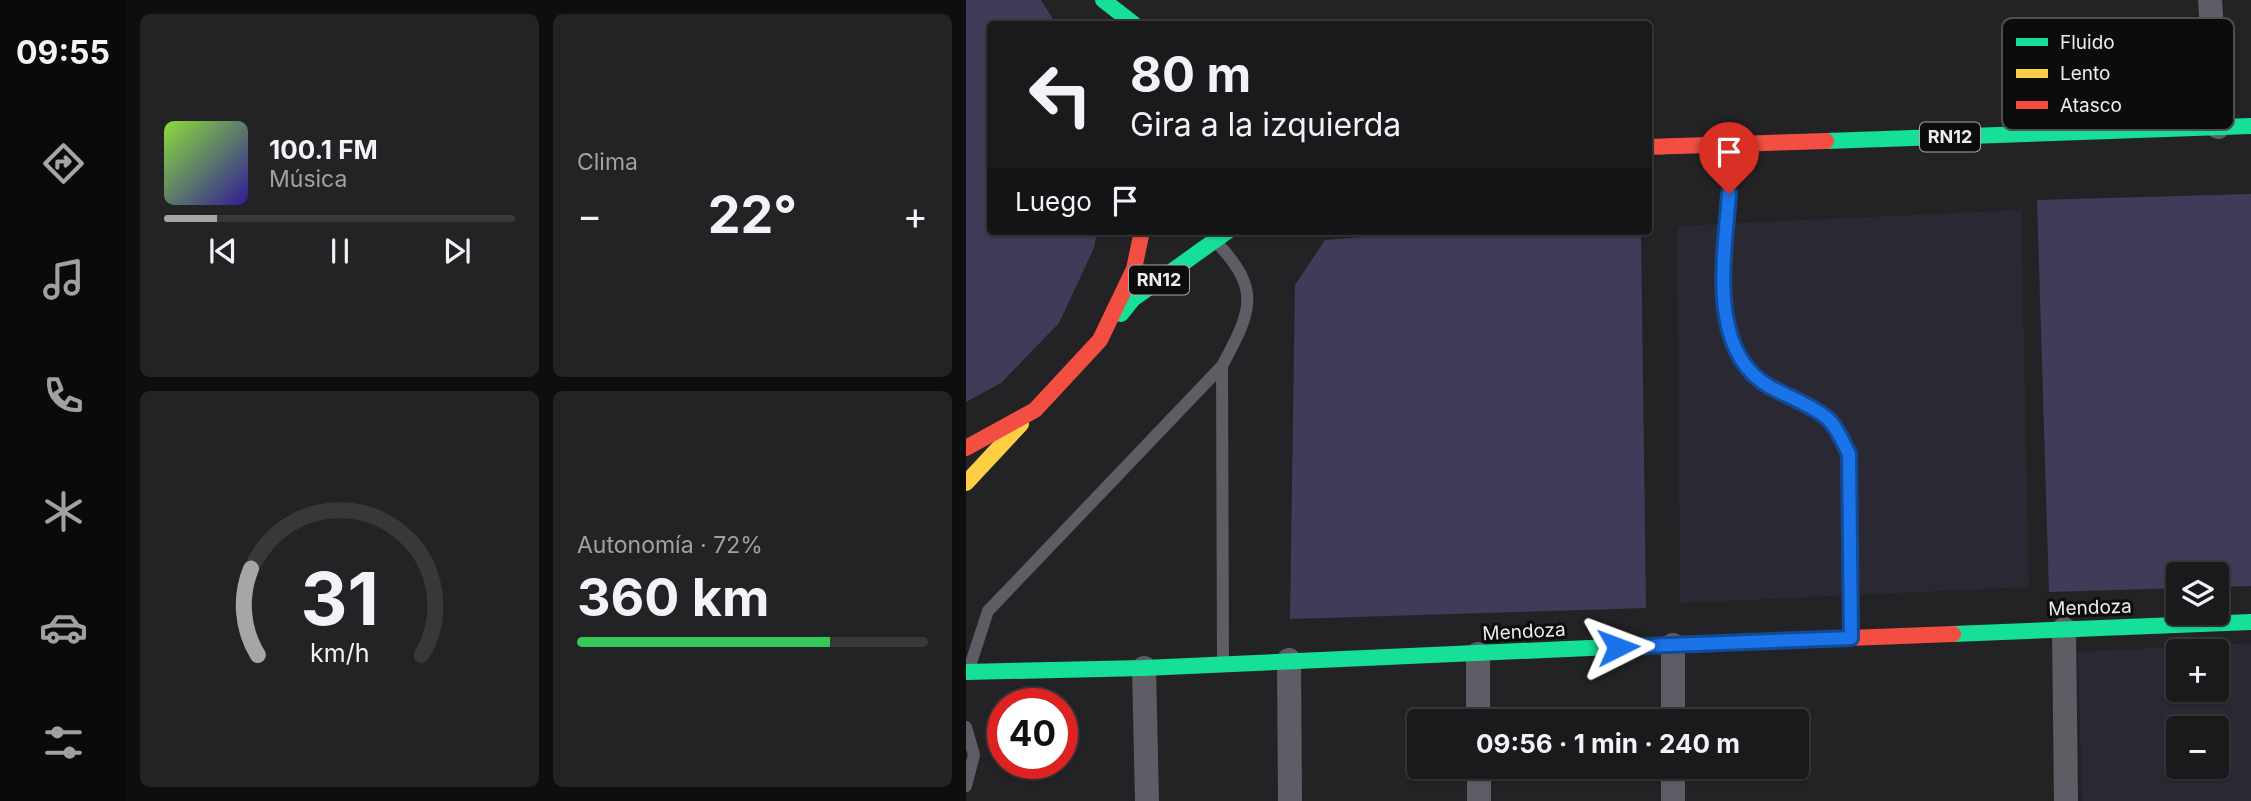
<!DOCTYPE html>
<html lang="es">
<meta charset="utf-8">
<style>
:root{--surface:#1a1a1c;--page:#232325;--text:#f1f3f6;--muted:#9fa1a3;--line:#38383b;--accent:#a6a6a8}
body{margin:0;font-family:Inter,sans-serif;background:var(--page);color:var(--text);height:100vh;display:flex;flex-direction:column;font-size:26px;white-space:nowrap}
*{box-sizing:border-box;margin:0}
p{font-size:23px;color:var(--muted)}
.icon{flex:none;width:38px;height:38px;fill:none;stroke:currentColor;stroke-width:2;stroke-linecap:round;stroke-linejoin:round}
.map{position:relative;flex:1;overflow:hidden}
.panel{display:flex;flex-direction:column;gap:14px;padding:14px;background:#0e0e0f;width:840px}
.panel>*{flex:none}
.top-card{position:absolute;left:21px;top:21px;width:665px;height:214px;border-radius:7px;box-shadow:0 2px 5px #0004,0 0 0 2px var(--line);background:#1a1a1c;color:var(--text);overflow:hidden}
.controls{position:absolute;left:1200px;top:562px;display:grid;gap:14px}
.controls a{display:grid;place-items:center;width:63px;height:63px;border-radius:7px;background:var(--surface);box-shadow:0 2px 5px #0004,0 0 0 2px var(--line);font-size:35px}
.speed{position:absolute;left:21px;top:688px;display:flex;gap:14px;font-size:35px;font-weight:700;text-align:center}
.speed>*{display:grid;place-content:center;width:91px;height:91px;border-radius:50%;background:var(--surface);box-shadow:0 2px 5px #0004,0 0 0 2px var(--line);line-height:1}
.speed .limit{border:10px solid #d22;background:#fff;color:#111}
.pin{position:absolute;display:grid;place-items:center;width:60px;height:60px;color:#fff;margin:-72px -30px;border-radius:50% 50% 50% 0;rotate:-45deg;box-shadow:0 0 7px #0007}
.pin .icon{rotate:45deg}
.me{position:absolute;width:77px;margin:-38px;rotate:87deg;stroke-linejoin:round;filter:drop-shadow(0 0 5px #0008)}
.turn{display:flex;align-items:center;gap:24px;height:147px;padding:0 28px;font-size:32px}
.turn .icon{width:91px;height:91px;stroke-width:2.5}
.turn b{display:block;font-size:49px;line-height:60px}
.then{display:flex;align-items:center;height:66px;padding:0 28px;background:#0003;gap:14px;font-size:26px}
.big{font-size:52px;font-weight:700;line-height:1.1}
.panel .tile{flex:1;display:flex;flex-direction:column;justify-content:center;gap:10px;min-width:0;padding:0 24px;border-radius:10px;background:var(--page)}
.panel .dial{align-items:center;gap:0}
.dial svg{height:182px;overflow:visible;fill:none;stroke:var(--line);stroke-width:7;stroke-linecap:round;text-anchor:middle}
.dial text{fill:var(--text);stroke:none}
.song{display:flex;align-items:center;gap:21px}
.cover{width:84px;height:84px;border-radius:10px;background:linear-gradient(135deg,hsl(90 70% 55%),hsl(250 70% 35%))}
.played{height:7px;border-radius:4px;background:linear-gradient(90deg,var(--accent) 15%,var(--line) 15%)}
.keys{display:flex;justify-content:space-around;direction:ltr}
.heat{display:flex;justify-content:space-between;align-items:center;font-size:38px;direction:ltr}
.charge{height:10px;border-radius:5px;background:linear-gradient(90deg,#34c759 72%,var(--line) 0)}
.panel .tiles{flex:1;display:grid;gap:14px;grid-template-columns:repeat(2,1fr)}
.trip{position:absolute;left:441px;top:709px;width:402px;height:70px;border-radius:7px;background:var(--surface);box-shadow:0 2px 5px #0004,0 0 0 2px var(--line);font-weight:700;line-height:70px;text-align:center}
main{display:flex;flex:1;min-height:0}
.menu{display:flex;flex-direction:column;width:126px;justify-content:space-around;align-items:center;background:#0a0a0b;color:var(--muted)}
.menu .icon{width:49px;height:49px}
.menu .on{color:var(--accent)}
.menu b{font-size:32px;color:var(--text)}
.map>svg:first-child{display:block}
.built{fill:#2a2832;fill-rule:evenodd}
.green{fill:#403b59}
.lines{fill:none;stroke-linecap:round;stroke-linejoin:round}
.lane{stroke:#5e5d66;stroke-width:12}
.street{stroke:#5e5d66;stroke-width:24}
.fast{stroke:#16e098;stroke-width:16}
.slow{stroke:#ffcf43;stroke-width:16}
.jam{stroke:#f24e42;stroke-width:16}
.route-casing{stroke:#114b97;stroke-width:18}
.route{stroke:#1a73e8;stroke-width:12}
.labels{text-anchor:middle;stroke-width:6;stroke-linejoin:round;paint-order:stroke}
.shield{fill:#0c0b0d;stroke:#a9a8ab;stroke-width:2}
.shield-label{font-size:18px;font-weight:bold;fill:#ececef}
.street-label{font-size:19px;fill:#ececef;stroke:#0c0b0d}
.key{fill:#0c0b0d;stroke:#4f4e51;stroke-width:2}
.key-label{font-size:19px;fill:#ececef}
</style>
<main>
<nav class="menu">
<b>09:55</b>
<svg class="icon on" aria-label="directions" viewBox="0 0 24 24"><path d="M12 3l9 9-9 9-9-9zM9 14v-3h6M13 9l2 2-2 2"/></svg>
<svg class="icon" aria-label="music" viewBox="0 0 24 24"><path d="M9 18V5l10-2v13"/><circle cx="6" cy="18" r="3"/><circle cx="16" cy="16" r="3"/></svg>
<svg class="icon" aria-label="phone" viewBox="0 0 24 24"><path d="M5 4h4l2 5-3 2q2 4 5 5l2-3 5 2v4C11 20 4 13 5 4z"/></svg>
<svg class="icon" aria-label="climate" viewBox="0 0 24 24"><path d="M12 3v18M4 7l16 10M4 17L20 7"/></svg>
<svg class="icon" aria-label="car" viewBox="0 0 24 24"><path d="M5 17H2v-5l4-1 3-4h7l3 4 3 1v5h-3M9 17h6M6 11h13"/><circle cx="7" cy="17" r="2"/><circle cx="17" cy="17" r="2"/></svg>
<svg class="icon" aria-label="filters" viewBox="0 0 24 24"><path d="M4 7h16M4 17h16"/><circle cx="9" cy="7" r="2"/><circle cx="15" cy="17" r="2"/></svg>
</nav>
<section class="panel">
<div class="tiles">
<div class="tile">
<div class="song"><i class="cover"></i><div><b>100.1 FM</b><p>Música</p></div></div>
<div class="played"></div>
<div class="keys"><svg class="icon" aria-label="previous" viewBox="0 0 24 24"><path d="M18 5L8 12l10 7zM5 5v14"/></svg><svg class="icon" aria-label="pause" viewBox="0 0 24 24"><path d="M8 5v14M16 5v14"/></svg><svg class="icon" aria-label="next" viewBox="0 0 24 24"><path d="M6 5l10 7-10 7zM19 5v14"/></svg></div>
</div>
<div class="tile"><p>Clima</p>
<div class="heat"><a>−</a><b class="big">22°</b><a>+</a></div>
</div>
<div class="tile dial"><svg viewBox="0 0 100 80">
<path d="M14 69A42 42 0 1 1 86 69"/>
<path d="M14 69A42 42 0 0 1 11 31" stroke="#a6a6a8"/>
<text x="50" y="56" font-size="32" font-weight="700">31</text>
<text x="50" y="72" font-size="11">km/h</text>
</svg></div>
<div class="tile"><p>Autonomía · 72%</p><b class="big">360 km</b><div class="charge"></div></div>
</div>
</section>
<div class="map">
<svg width="1285" height="801" viewBox="0 0 1285 801">
<rect width="100%" height="100%" fill="#232325"/>
<g class="built">
<path d="M1055,210L1063,587L714,603L711,226Z"/>
<path d="M1285,643V801H1116L1112,652ZM1213,651H1251V690H1213ZM1213,728H1251V766H1213Z"/>
</g>
<g class="green">
<path d="M0,0H75L90,24H24V231H131L128,248L93,323L35,383L0,402Z"/>
<path d="M1285,194V586L1251,587V574H1213V588L1083,592L1071,200Z"/>
<path d="M467,231H675L680,608L324,619L329,285L359,240Z"/>
</g>
<g class="lines">
<g class="lane">
<path d="M766,148L757,292L762,330L779,365L800,385L861,418L875,437L883,454L885,634"/>
<path d="M256,366L257,663"/>
<path d="M3,669L22,611L256,366C284,313 297,291 251,243"/>
<path d="M0,727L8,755L0,786"/>
</g>
<g class="street">
<path d="M1244,0L1252,127"/>
<path d="M1098,629L1100,801"/>
<path d="M512,654V721"/>
<path d="M323,660L324,801"/>
<path d="M178,668L181,801"/>
<path d="M707,721V645"/>
<path d="M513,766V801"/>
<path d="M707,801V766"/>
</g>
<g class="fast">
<path d="M137,0L168,24"/>
<path d="M860,141L1285,126"/>
<path d="M155,314L167,299L262,231"/>
<path d="M987,634L1285,622"/>
<path d="M0,672L178,668L645,647"/>
</g>
<path class="slow" d="M0,483L55,424"/>
<g class="jam">
<path d="M682,147L860,141"/>
<path d="M0,448L69,410L134,340L168,269L176,231"/>
<path d="M645,647L987,634"/>
</g>
</g>
<g class="lines">
<defs>
<path id="route" d="M652,647L885,638L883,454C877,442 871,427 861,418C847,406 821,396 804,387C740,351 759,254 763,194"/>
</defs>
<use href="#route" class="route-casing"/>
<use href="#route" class="route"/>
</g>
<g class="labels">
<g class="shield">
<rect x="954" y="122.5" width="60" height="29" rx="5"/>
<rect x="163" y="265.5" width="60" height="29" rx="5"/>
</g>
<g class="shield-label">
<text x="984" y="143">RN12</text>
<text x="193" y="286">RN12</text>
</g>
<g class="street-label">
<text transform="translate(1124 607) rotate(-2)" y="7">Mendoza</text>
<text transform="translate(558 631) rotate(-3)" y="7">Mendoza</text>
</g>
</g>
<rect x="1036" y="18" width="232" height="112" rx="10" class="key"/>
<rect x="1050" y="38" width="32" height="8" fill="#16e098"/>
<rect x="1050" y="69" width="32" height="9" fill="#ffcf43"/>
<rect x="1050" y="101" width="32" height="8" fill="#f24e42"/>
<g class="key-label">
<text x="1094" y="49">Fluido</text>
<text x="1094" y="80">Lento</text>
<text x="1094" y="112">Atasco</text>
</g>
</svg>
<div class="controls">
<a><svg class="icon" aria-label="layers" viewBox="0 0 24 24"><path d="M12 4l9 5-9 5-9-5zM3 14l9 5 9-5"/></svg></a>
<a>+</a>
<a>−</a>
</div>
<div class="speed"><div class="limit">40</div></div>
<div class="pin" style="left:763px;top:194px;background:#d93025"><svg class="icon" aria-label="arrive" viewBox="0 0 24 24"><path d="M6 21V4h12l-3 4 3 4H6"/></svg></div>
<svg class="me" style="left:652px;top:647px" viewBox="-20 -20 40 40"><path d="M0-17L14 15 0 8-14 15z" fill="#1a73e8" stroke="#fff" stroke-width="4"/></svg>
<div class="trip">09:56 · 1 min · 240 m</div>
<div class="top-card">
<div class="turn"><svg class="icon" aria-label="left" viewBox="0 0 24 24"><path d="M17 20v-9H6M10 6l-5 5 5 5"/></svg><div><b>80 m</b>Gira a la izquierda</div></div>
<div class="then">Luego<svg class="icon" aria-label="arrive" viewBox="0 0 24 24"><path d="M6 21V4h12l-3 4 3 4H6"/></svg></div>
</div>
</div>
</main>
